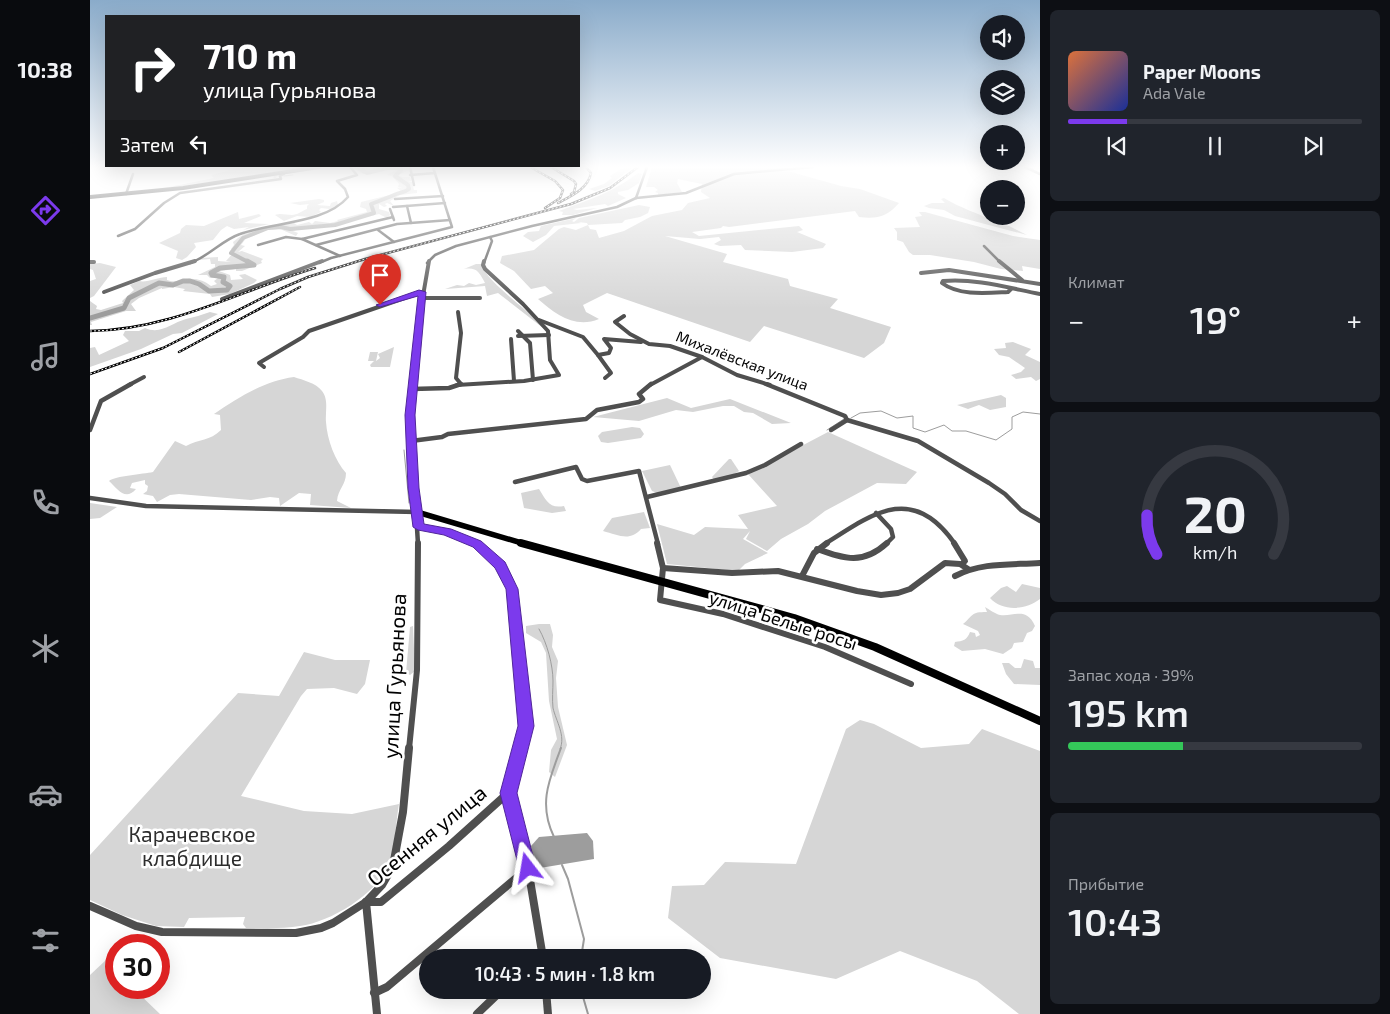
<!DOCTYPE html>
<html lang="ru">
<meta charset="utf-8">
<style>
:root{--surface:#171b24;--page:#20242c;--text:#f1f3f6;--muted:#9ea1a6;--line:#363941;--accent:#7c3aed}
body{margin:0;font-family:"Exo 2",sans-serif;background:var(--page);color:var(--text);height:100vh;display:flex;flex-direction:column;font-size:19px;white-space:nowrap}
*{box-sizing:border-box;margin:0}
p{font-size:16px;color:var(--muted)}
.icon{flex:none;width:28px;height:28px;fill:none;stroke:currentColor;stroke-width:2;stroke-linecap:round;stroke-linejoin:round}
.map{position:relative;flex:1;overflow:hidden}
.sheet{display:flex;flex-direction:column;gap:10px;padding:10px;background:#0d0f14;width:350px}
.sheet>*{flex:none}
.top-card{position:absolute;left:15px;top:15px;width:475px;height:152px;border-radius:0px;box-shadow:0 5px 20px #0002;background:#202124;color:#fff;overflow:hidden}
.buttons{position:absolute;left:890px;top:15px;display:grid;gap:10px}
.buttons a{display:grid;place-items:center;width:45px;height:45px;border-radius:50%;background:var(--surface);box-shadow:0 5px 20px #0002;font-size:25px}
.speed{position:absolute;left:15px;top:934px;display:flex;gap:10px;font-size:25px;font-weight:700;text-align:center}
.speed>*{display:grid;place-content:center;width:65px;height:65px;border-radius:50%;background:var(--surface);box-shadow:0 5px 20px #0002;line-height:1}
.speed .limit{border:8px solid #d22;background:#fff;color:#111}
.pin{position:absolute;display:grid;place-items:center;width:42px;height:42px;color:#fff;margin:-51px -21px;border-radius:50% 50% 50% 0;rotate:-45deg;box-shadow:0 0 5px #0007}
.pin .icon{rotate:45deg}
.me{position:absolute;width:55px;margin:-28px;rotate:346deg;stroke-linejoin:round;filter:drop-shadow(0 0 4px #0008)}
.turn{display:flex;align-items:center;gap:18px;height:105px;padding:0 15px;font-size:22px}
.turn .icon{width:65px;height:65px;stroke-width:2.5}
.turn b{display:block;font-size:35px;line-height:42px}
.then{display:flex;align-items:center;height:48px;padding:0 15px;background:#0003;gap:10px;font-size:19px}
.big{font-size:38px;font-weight:600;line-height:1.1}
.sheet .tile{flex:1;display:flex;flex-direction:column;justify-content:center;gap:8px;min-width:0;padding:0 18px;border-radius:8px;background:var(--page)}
.sheet .dial{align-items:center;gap:0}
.dial svg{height:130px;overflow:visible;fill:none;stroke:var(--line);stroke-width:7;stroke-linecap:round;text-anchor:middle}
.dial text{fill:var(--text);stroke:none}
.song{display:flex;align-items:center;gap:15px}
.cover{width:60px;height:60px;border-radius:8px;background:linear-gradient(135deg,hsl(20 70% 55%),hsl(230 70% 35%))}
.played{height:5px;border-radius:2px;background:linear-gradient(90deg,var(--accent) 20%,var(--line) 20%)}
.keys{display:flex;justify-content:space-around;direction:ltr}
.heat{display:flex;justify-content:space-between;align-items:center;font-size:28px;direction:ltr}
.charge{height:8px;border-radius:4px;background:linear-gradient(90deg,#34c759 39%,var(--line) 0)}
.trip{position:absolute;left:329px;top:949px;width:292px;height:50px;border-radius:25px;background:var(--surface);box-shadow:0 5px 20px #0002;font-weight:600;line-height:50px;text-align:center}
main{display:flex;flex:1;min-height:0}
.menu{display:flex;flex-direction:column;width:90px;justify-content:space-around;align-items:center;background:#090b0e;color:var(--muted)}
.menu .icon{width:35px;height:35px}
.menu .active{color:var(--accent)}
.menu b{font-size:22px;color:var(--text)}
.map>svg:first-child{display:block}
.green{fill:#d6d6d6}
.water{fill:#9d9d9d}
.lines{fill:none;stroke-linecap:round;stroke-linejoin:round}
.stream-far1{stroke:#9d9d9d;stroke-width:1}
.stream{stroke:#9d9d9d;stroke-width:2}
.river-far1{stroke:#9d9d9d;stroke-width:4}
.river{stroke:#9d9d9d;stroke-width:5}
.minor-far4{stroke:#4f4f4f;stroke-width:2.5}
.minor-far3{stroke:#4f4f4f;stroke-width:4}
.minor-far2{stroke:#4f4f4f;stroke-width:4.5}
.minor-far1{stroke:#4f4f4f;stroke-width:6}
.minor{stroke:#4f4f4f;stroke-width:8}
.major-far2{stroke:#000;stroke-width:4}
.major-far1{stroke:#000;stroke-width:5.5}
.major{stroke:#000;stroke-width:8}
.rail-casing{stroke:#000;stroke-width:2.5}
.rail{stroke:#fff;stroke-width:1;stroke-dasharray:2;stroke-linecap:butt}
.route{fill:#7c3aed;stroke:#51269a}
.labels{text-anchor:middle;stroke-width:5;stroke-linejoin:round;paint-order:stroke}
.far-street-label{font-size:15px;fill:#000;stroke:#fff}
.street-label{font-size:18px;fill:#000;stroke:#fff}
.near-street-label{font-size:21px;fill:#000;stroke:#fff}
.near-park-label{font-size:21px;fill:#2d2d2d;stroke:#fff}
</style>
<main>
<nav class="menu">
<b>10:38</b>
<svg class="icon active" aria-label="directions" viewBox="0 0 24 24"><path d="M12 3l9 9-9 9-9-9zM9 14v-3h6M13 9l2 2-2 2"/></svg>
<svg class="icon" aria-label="music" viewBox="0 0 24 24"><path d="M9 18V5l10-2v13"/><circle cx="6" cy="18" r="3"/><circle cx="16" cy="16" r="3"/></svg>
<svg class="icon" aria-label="phone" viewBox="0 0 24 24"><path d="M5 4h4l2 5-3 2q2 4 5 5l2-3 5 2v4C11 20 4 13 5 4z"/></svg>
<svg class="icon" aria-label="climate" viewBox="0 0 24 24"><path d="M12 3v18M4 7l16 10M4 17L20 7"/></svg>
<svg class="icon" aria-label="car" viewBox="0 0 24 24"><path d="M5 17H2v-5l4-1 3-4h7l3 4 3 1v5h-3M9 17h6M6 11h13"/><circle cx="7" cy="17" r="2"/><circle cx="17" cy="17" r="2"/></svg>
<svg class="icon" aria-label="filters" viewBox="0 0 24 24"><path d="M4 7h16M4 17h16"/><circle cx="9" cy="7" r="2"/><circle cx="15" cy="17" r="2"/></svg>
</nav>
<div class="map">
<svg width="950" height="1014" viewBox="0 0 950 1014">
<rect width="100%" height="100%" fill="#fff"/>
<g class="green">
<path d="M154,167H213L140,180L69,189L124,178L121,175Z"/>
<path d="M262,167L281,169L319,167V170L308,175L312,177H320L321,181L318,182H322L324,190H327V193L310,195L300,201L304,206L297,203L295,204L297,206L294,207L289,204V209L299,212L300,215L297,218L289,214L235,227L220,226L203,231L208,233L206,236L190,229L177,230L157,237L151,245L155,246L148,252L166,247L152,251L173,259L171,261L172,263L152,271H146V269L129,271L140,275L141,280L153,279L149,275L155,274L167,280L164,283L140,294L122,297L120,294L93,291L95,289L84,287L72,289V288L49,298L41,304L46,311H36L1,322L2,325H0V301L7,306L6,309L11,310L33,303L32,301L44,290L40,285L49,281C57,283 68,277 77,277V280C84,283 90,280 97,279C107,278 115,281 121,286L127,284L124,281L128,278H120L117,275H108L125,267V264H121L120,259L108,260L111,258L128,257V261L141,262L136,261L144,252L140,250H143L141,249L144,245L143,242C160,227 182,225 204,223L207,225L219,222L222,224L225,221L240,223L248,221L247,220L277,212L276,209L270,207L271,202L312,192L307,188L313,187H308L309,184L302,176L297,175L306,170L299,169L273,174Z"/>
<path d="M543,167L519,186L505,191L499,189L514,184L522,178L520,176L531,169Z"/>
<path d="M562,167L687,168L751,186L770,189L809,203C797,217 787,219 769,217L765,211L639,227L633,226L631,228L602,232L609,236L709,226L713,230L707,232L736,244L733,248L702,252L655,250L651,245L630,246L624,244L631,240L629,237L610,239L575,236L637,254L633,262L698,279L700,286L748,299L740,308L801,327L794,343L774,358L674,326L660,342L517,293L493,305L496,312L509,319C485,329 465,314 448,299L463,293L455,286L441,289L424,271L410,263L412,256L444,250L469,229L474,227L486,230L498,225L500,229L506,230L509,238L534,231L562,216L592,210L598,203L620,198L611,192L612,184L588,179L587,183L592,192L568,195V193L565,192L568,190L564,187H556Z"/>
<path d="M548,173L552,174L549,183L538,190L528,192V194L536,198L518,206L515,204L483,209L487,210L507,208L483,215H472L473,212L469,211C498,200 522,193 548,173Z"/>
<path d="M854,198C870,208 888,213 905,222L904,224L919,226L937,235L865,216L854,210L839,208L834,206L842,203H855L851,199Z"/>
<path d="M229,199L234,200V202L227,205L240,206L241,203L247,201L248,205L240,209L231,208L229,210L231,212L220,217L207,216L194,221L185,215C192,213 195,215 202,215C207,215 212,211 217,209V206L219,204L210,205L200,203Z"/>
<path d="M549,205L560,207L558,213L550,217L535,220L532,223L498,225L497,223L488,222L491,223L464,226L456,235L443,242L433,236L438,232L449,231L451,226L486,218L482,221L484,222L489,218Z"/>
<path d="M148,212L149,219L169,214L171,216L154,223L179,224L153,230L159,227L144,229L137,226L131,230L123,240L104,243L106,247L97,257L92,260L86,258L88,251L69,243L90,233L91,229L96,225L114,226Z"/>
<path d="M829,212H835L923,236L950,240V269L932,266L933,271L911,269L884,262L840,255H823L819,252L813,242L807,240V232L804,228L830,227L825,217L832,216Z"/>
<path d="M10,263L26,267L4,296L0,298V281L6,279L3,270L0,269V264Z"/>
<path d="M386,264H391C399,285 438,308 453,328L408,293L397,296L395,286L355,289L367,285L374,286L379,283L386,285L395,283C389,272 387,267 374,269Z"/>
<path d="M120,312L128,314L92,333L83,334L51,349L0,367V348L5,347L9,355L39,341L33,335L35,331H49L55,328C71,335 81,323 96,319C104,317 112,315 120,312Z"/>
<path d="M923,342L941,349L935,355L950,362V379L946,381L941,377L926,379L921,375L931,372L935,368L919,357L909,355L904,349L916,348L915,343Z"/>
<path d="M304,347L300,367H281L280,365L284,361H278L280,352H288L286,361L290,358L288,354Z"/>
<path d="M204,377C213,380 226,383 232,391C239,400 235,412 236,422C237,439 245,461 256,473C256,485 248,489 247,501L261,508L220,505L221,494L209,493L190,506L189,498L180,497L161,500L89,494L80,495L67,502L63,496L53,494L57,491L58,486L55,484V480L42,483L40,488L46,489C35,502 27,488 19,481C25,476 53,474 63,472L85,441L96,446C109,439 120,441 131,430L130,415L124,414C149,397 174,381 204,377Z"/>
<path d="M911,395L916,398V407L900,410L889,405L878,409L867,405Z"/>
<path d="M577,398L601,408L640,399L701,423L682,424L663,413L654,412L644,406H633L603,412L586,410L549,421L503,417Z"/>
<path d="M542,427L550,428L554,434L551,438L518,443L511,442L508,436L512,432Z"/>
<path d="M738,432L827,472L816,484L787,483L735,511L718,524L691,539L677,551L656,539L660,531L653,539L678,553L655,564L648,571L577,564L567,524L604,535L615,527L658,529L648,515L687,506L658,474Z"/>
<path d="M639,459H641L649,471L641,476L624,480L622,477Z"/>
<path d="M580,465L591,488L567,493L562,491L552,471Z"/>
<path d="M449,489C456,500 459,509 474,506L476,511L462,513L434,508L431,493Z"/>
<path d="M0,503L27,507L10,518L0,519Z"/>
<path d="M554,512L560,528L551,529C540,542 528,535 513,531L522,518Z"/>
<path d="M932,584L950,588V599C936,610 913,612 900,598L911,588L917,586L926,592Z"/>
<path d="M895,607C899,609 905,614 910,615C924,617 936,606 945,626L942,631L937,633L933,642L924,643L922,648L913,654L895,649L872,651L864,646L865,642C873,641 877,640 880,632L885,633L886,637L890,635L888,631L873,624C884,615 880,612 897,612Z"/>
<path d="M449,624H460L463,635L462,647L468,661L466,678L468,707L477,745L465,777L459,772L461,750L467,739L459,701L456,653L451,642L436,633V626Z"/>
<path d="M323,626L325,671L320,675L316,673L320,627Z"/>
<path d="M214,652L245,660H280L275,684L267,694L244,688L217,689L211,696L151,796L214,811L262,814L309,804C306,820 305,851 299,865C286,894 241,922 210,926C193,929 174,928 156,928L153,924L155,917L99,918L94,927L66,926L32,915L0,900V855L148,693L189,696Z"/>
<path d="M934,659L943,661L945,668H950V685L924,684L916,674L912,663H919L925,668H931Z"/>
<path d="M770,720L784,724L831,748L879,744L892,729L950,751V1014H929L887,981L810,951L746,979L630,958L578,918L582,886L614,885L635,862L706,864L756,729Z"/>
<path d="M26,959V988H46V991L70,1014H0V975L16,960Z"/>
</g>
<path class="water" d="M497,833L503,841L504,859L444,869L441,846L449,837Z"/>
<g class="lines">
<g class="stream-far1">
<path d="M194,176L203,175"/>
<path d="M184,177H186"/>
<path d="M761,418L770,413L791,411L807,418L823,416V428L835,432L854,425L862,431H876L906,440L922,429V417L933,412L950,414"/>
<path d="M737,430L754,419"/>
<path d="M314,450L319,503"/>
<path d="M449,629C457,643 463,665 463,681C463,690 462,699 463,708C466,721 476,736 470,749"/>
</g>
<g class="stream">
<path d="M464,837C448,804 459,780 471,748"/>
<path d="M472,865L478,879L494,939L491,958"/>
<path d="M491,990L498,1014"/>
</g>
<path class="river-far1" d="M160,263L141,253L153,238L178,228L191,227L200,229L245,225L284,213L281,204C289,201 297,198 304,195C310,192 314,193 319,189L318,185L305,176L311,170L310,168H297L277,173L267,167"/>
<path class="river" d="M0,318L34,308L39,298L69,283L83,285L93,281H100L109,284L119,291L137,290L140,286L133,282L134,277L122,275L121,273L130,268L164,265L157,261"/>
<g class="minor-far4">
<path d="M320,167L324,185"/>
<path d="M935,167L950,174"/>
<path d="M320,175L345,173"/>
<path d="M36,194L43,174"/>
<path d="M546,198L596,193L644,174L723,167"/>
<path d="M546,198L557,167"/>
<path d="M305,199L353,196"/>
<path d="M317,206L321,223"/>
<path d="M303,207L355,203"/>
<path d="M300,209L304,220"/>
<path d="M288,230L304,242"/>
<path d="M28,236L45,229L74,203L90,193L191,179L190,176L194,174"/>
<path d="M212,239L250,256"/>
<path d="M168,245L196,237L212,239L303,217"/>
<path d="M226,245L307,224L360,220"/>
<path d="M894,246L911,263"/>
<path d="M0,262H4"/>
<path d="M100,263C118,257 132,240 150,234C182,222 235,224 258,197L255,189L247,181L267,175L260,167"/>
<path d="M229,263L241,258L362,227L343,167"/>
<path d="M337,263L345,255L366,246L442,226L527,207L546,198"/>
<path d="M394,263L402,241L400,237"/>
</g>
<g class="minor-far3">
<path d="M909,261L932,280"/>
<path d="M0,262H4"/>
<path d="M831,273L859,270L950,284"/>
<path d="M921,289L918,292C897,293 869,296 852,283L853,281C885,278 919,288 950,294"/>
<path d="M14,292L65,273L105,261"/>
<path d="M331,298H390"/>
<path d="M132,299L232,261"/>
<path d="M368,312L371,333L366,378L371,384"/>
<path d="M534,316L525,322L540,334L559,344L580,346L612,357L647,375L680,385"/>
<path d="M449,320L493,337L508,355"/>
<path d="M428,331L440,343L443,380"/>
<path d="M428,336L459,335"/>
<path d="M421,339L424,381"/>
<path d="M174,367L169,363L213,337L219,331L332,292"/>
<path d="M515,378L521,373L508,355L519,353L521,348L514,339L551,342"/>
<path d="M39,385L54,377"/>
<path d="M323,385L329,319L339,261"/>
<path d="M367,385L434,381L469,375L460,360L458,331L433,304L395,269L393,265L394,261"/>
<path d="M560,385L612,357"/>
</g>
<g class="minor-far2">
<path d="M323,384L320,415L328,544"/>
<path d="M676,384L755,416L757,420L741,430"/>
<path d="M322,389L359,388L371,384"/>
<path d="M757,420L828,441L899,483L915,494L931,510L950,521"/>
<path d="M0,430L11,401L41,384"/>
<path d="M321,441L352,437L358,434L496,419L507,410L549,402L553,399L549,394L561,384"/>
<path d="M425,482L486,467L492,479L497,481L549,471L568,544"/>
<path d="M557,497L656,473L675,465L711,444"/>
<path d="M0,498L56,506L327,512"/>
<path d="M786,513L801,529L803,537L796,544"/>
<path d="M328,527L356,531L387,544"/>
<path d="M735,544C783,513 823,483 865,544"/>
</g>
<g class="minor-far1">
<path d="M384,543L410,565L422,589L436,726L430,749"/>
<path d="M567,543L573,568L570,600L633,614L735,647L821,684"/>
<path d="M864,543L875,561L872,564"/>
<path d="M727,549C755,559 773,565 797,543"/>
<path d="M573,568L642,573L688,571L767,591L791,595L808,593L820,589L855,563L870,564L878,569"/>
<path d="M712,576L724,553L737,543"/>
<path d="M865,576C892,562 921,565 950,563"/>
<path d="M319,749L327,670L328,543"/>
</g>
<g class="minor">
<path d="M430,748L418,793L438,868L453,958"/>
<path d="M276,902H291L359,846L418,793"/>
<path d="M276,902L287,1014"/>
<path d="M0,906L46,926L72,932L206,933L231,928L243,923L276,902L292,885L303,866L313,812L319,748"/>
<path d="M456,990L458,1014"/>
<path d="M284,993L297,987L438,868"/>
<path d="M387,1014L412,990"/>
</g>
<path class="major-far2" d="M0,197L93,188L229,167"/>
<path class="major-far1" d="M327,512L435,544"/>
<path class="major" d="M431,543L704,618L785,647L950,721"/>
<defs>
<g id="rail">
<path d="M461,167L484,181L486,184L484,192L481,194"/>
<path d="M442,168L465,181L473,190L470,198L455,208"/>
<path d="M468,203C481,196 498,189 501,173L496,167"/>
<path d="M0,331C81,330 149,291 225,268"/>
<path d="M89,352L210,287"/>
<path d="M0,374L73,348L190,289L218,277L275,259L481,204L520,188L548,167"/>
</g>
</defs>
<use href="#rail" class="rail-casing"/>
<use href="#rail" class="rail"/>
</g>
<linearGradient id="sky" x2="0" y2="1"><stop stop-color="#8aabca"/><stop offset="0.54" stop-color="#fff"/><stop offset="1" stop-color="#fff" stop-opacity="0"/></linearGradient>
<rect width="950" height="309" fill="url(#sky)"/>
<path class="route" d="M329,290L336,292L325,415L329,488L334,524L361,529L391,541L415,562L428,589L444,726L427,793L446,868L444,874L438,876L431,874L429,868L410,793L428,726L416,589L405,568L383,547L354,535L328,530L323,527L318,488L315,415L328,296L290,307L286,305Z"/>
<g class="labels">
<g class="far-street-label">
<text transform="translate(652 361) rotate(21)" y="5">Михалёвская улица</text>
</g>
<g class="street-label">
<text transform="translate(693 621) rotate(18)" y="6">улица Белые росы</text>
</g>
<g class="near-street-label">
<text transform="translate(305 676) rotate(-87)" y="7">улица Гурьянова</text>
<text transform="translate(337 836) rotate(-39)" y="7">Осенняя улица</text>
</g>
<g class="near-park-label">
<text x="102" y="842">Карачевское<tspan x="102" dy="24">клабдище</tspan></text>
</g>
</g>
</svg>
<div class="buttons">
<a><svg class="icon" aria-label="sound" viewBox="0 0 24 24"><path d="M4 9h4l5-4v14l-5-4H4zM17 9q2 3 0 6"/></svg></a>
<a><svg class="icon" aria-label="layers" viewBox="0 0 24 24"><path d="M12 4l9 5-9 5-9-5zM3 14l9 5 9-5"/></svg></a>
<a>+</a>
<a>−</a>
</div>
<div class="speed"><div class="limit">30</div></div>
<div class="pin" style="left:290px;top:305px;background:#d93025"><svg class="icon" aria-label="arrive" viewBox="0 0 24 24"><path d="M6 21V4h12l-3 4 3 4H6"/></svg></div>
<svg class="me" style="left:438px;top:868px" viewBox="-20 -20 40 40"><path d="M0-17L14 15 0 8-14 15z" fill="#7c3aed" stroke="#fff" stroke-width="4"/></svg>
<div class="trip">10:43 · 5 мин · 1.8 km</div>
<div class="top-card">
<div class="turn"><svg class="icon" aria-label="right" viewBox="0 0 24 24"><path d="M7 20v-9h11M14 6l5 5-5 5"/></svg><div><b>710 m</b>улица Гурьянова</div></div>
<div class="then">Затем<svg class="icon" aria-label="left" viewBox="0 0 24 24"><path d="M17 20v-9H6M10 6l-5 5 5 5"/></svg></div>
</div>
</div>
<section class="sheet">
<div class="tile">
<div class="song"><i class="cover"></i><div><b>Paper Moons</b><p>Ada Vale</p></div></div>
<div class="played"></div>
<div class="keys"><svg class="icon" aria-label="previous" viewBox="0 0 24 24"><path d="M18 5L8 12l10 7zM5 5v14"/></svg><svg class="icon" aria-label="pause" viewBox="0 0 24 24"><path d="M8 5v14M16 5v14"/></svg><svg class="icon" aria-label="next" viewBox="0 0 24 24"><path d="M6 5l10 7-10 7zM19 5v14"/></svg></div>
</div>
<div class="tile"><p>Климат</p>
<div class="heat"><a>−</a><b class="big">19°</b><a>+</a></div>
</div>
<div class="tile dial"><svg viewBox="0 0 100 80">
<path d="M14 69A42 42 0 1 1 86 69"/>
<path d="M14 69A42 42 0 0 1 8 45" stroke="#7c3aed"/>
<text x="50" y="56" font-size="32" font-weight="700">20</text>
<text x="50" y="72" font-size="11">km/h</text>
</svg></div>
<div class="tile"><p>Запас хода · 39%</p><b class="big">195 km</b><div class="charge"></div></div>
<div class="tile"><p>Прибытие</p><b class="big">10:43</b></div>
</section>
</main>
